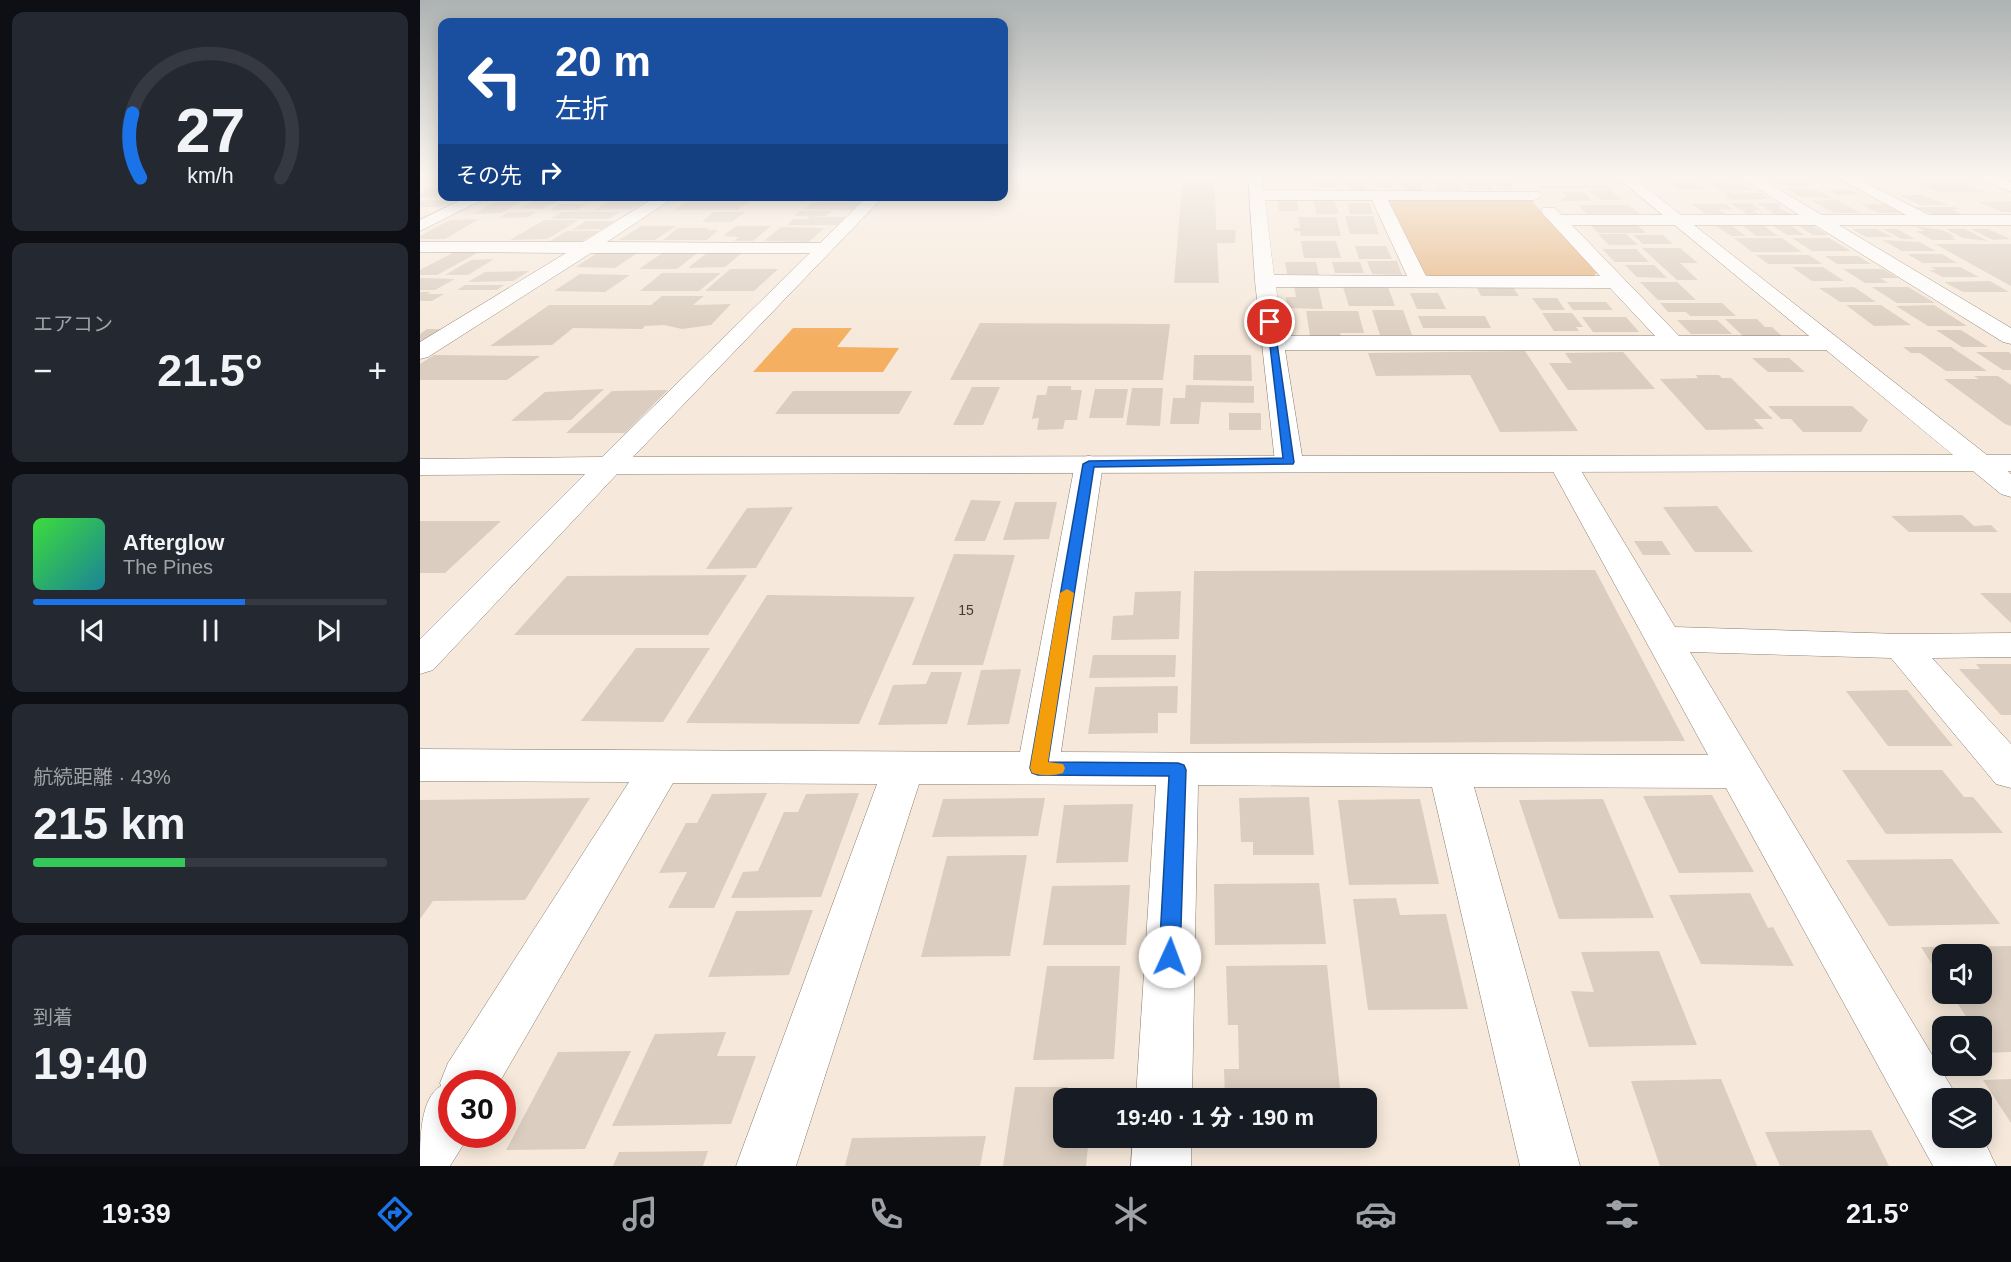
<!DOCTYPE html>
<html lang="ja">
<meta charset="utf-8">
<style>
:root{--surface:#171b24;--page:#242831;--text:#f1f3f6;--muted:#9ea1a6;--line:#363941;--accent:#1a73e8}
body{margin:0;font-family:Arial,"Noto Sans JP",sans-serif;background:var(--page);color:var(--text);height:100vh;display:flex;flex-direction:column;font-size:22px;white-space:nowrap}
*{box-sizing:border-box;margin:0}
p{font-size:20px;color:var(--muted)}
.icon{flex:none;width:33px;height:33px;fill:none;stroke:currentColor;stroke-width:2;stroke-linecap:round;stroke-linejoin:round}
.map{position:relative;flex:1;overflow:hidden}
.sheet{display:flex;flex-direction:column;gap:12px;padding:12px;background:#0d0f14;width:420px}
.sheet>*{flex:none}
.top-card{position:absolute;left:18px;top:18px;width:570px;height:183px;border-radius:12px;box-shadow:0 3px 15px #0003;background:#1a4fa0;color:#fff;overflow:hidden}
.fabs{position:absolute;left:1512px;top:944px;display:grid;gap:12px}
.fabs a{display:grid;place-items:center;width:60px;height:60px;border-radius:12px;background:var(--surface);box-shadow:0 3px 15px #0003;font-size:30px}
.speed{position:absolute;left:18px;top:1070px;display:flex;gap:12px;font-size:30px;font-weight:700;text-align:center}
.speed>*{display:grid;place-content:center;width:78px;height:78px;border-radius:50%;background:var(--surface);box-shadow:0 3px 15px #0003;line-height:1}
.speed .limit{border:9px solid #d22;background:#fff;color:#111}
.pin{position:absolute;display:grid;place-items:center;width:51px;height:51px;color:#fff;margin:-26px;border:3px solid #fff;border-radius:50%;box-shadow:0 2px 6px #0007}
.me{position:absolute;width:66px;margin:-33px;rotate:2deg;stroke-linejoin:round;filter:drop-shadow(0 0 4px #0008)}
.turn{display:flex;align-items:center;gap:21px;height:126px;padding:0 18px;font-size:27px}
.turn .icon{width:78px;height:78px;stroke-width:2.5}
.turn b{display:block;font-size:42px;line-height:51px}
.then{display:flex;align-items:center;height:57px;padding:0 18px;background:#0003;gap:12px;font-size:22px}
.big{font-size:45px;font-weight:800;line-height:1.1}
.sheet .tile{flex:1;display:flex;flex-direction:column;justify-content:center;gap:9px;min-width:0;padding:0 21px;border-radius:12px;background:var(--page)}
.sheet .dial{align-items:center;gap:0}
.dial svg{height:156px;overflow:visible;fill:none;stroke:var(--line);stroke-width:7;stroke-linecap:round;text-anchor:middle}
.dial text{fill:var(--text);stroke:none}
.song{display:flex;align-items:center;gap:18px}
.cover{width:72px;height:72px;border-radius:9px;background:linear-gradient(135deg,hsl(120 70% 55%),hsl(190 70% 35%))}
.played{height:6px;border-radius:3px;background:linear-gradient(90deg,var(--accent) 60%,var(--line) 60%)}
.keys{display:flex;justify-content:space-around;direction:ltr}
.heat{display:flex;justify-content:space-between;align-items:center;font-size:33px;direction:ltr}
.charge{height:9px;border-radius:4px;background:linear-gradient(90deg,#34c759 43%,var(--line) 0)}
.trip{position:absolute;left:633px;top:1088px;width:324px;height:60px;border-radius:12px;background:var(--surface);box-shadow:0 3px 15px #0003;font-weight:800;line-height:60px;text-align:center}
.dock{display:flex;height:96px;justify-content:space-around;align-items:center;background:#090b0e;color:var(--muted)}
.dock .icon{width:42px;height:42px}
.dock .selected{color:var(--accent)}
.dock b{font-size:27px;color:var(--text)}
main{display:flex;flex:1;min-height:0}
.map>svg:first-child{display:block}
.green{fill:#e5b37e}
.water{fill:#f4af61}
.building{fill:#dbcec0}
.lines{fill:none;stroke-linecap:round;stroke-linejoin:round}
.minor-casing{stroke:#877b6e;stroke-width:1}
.tertiary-casing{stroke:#877b6e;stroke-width:1}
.minor{fill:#fff;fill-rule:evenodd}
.tertiary{fill:#fff;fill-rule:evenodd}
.route{fill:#1a73e8;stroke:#114b97;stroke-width:1.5}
.slow{fill:#f59e0b}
.labels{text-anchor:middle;stroke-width:4.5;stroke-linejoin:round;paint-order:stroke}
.number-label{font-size:14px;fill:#423b34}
</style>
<main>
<section class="sheet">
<div class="tile dial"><svg viewBox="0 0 100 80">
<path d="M14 69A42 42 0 1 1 86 69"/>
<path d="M14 69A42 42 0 0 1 10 36" stroke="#1a73e8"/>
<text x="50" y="56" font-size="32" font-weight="700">27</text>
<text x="50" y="72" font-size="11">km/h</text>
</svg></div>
<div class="tile"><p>エアコン</p>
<div class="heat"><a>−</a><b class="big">21.5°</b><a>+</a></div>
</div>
<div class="tile">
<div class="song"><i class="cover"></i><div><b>Afterglow</b><p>The Pines</p></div></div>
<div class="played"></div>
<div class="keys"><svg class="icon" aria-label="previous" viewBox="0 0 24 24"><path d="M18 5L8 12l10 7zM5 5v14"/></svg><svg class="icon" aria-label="pause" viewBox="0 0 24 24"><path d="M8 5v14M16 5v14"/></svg><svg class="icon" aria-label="next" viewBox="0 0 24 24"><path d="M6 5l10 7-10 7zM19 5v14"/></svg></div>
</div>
<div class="tile"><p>航続距離 · 43%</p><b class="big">215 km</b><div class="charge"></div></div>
<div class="tile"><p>到着</p><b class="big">19:40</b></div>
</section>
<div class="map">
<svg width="1591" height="1166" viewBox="0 0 1591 1166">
<rect width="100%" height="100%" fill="#f6e9db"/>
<path class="green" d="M973,197L1110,199L1177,273L1172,277L1018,278L1003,274L966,200Z"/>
<path class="water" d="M373,328H432L417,347L479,348L463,372H333Z"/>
<g class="building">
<path d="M0,174H22L6,181H0Z"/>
<path d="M763,174H808L807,177H795L796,230H816L815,243H797L799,283H754Z"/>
<path d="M1110,174H1172L1175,176H1112Z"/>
<path d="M1268,174H1295L1302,178H1274Z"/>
<path d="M1383,174H1407L1419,180H1394Z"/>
<path d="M1486,174H1524L1565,192H1518L1488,178H1496Z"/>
<path d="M925,178H941L946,191H930Z"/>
<path d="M979,178H996L1003,191H985L984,188H980L977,181L980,182Z"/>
<path d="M1114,178H1177L1182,182H1118Z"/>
<path d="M1353,178H1376L1393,187L1367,186Z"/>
<path d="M896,179H914L917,188H899Z"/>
<path d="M954,179H968L973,188H959Z"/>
<path d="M1011,179H1034L1042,190H1018Z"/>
<path d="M1041,179H1065L1072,189H1048Z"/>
<path d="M1070,179H1086L1095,189H1079Z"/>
<path d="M1255,179H1268L1287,189H1259L1249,182H1259Z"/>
<path d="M1287,180H1300L1307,185H1324L1332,190H1302Z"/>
<path d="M1121,185H1186L1189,188H1124Z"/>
<path d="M10,188H22V193L14,197L0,198V193Z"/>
<path d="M1168,189H1189L1202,200H1181Z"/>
<path d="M1368,189H1395L1412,198L1382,197Z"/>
<path d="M1408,189H1429L1440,195H1418Z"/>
<path d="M1142,192H1163L1172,201H1143L1140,197H1147Z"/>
<path d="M1305,193H1339L1349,199L1312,200L1305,196H1309Z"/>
<path d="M1480,195H1501L1529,205H1500Z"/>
<path d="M155,196H181L170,202H144Z"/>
<path d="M230,198L213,209L175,210L193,199Z"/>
<path d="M857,198H877L879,211H859Z"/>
<path d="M270,199H332L318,210H254Z"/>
<path d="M0,200H35L19,207H0Z"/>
<path d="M115,200H139L123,209H98Z"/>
<path d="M893,200H914L919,214H897Z"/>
<path d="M1417,200L1440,213H1414L1392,201Z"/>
<path d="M442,201L433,210L384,209L393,202Z"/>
<path d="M1591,201V212H1582L1559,202Z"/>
<path d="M74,202H100L82,213L54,214Z"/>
<path d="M927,203H949L953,214H930Z"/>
<path d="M1310,203H1330L1341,210H1333L1338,214H1327Z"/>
<path d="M1337,203H1357L1363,207H1359L1373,215H1356Z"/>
<path d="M140,204H167L157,210H130Z"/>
<path d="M1272,204H1305L1313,209H1298L1306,214H1286Z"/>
<path d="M1441,204H1464L1482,213H1458Z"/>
<path d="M1158,205H1209L1220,214H1167Z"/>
<path d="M1494,207H1534L1540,209H1532L1544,215H1515Z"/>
<path d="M379,211H411L406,216L391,217H426L417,225H368L373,219H387L390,216H374Z"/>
<path d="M116,212L108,217L78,218L87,213Z"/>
<path d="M142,212H200L189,219H130Z"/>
<path d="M293,212H325L312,222H282Z"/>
<path d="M925,216H953L959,234H930Z"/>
<path d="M878,217H916L921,236H881L880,231H874V228H880Z"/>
<path d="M59,219L25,239H0V236L30,220Z"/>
<path d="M124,220H159L127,239L90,240Z"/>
<path d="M166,221H195L182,229L152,230Z"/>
<path d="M1171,225H1217L1226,233H1178Z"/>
<path d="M221,226H256L235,240H199Z"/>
<path d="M316,226H351L333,241H314L319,237L303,236Z"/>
<path d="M1296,226H1312L1326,236H1311Z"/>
<path d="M1323,226H1344L1358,236H1336Z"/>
<path d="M1353,226H1371L1385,235H1367Z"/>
<path d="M1379,226H1393L1408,235H1393Z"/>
<path d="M1495,226L1522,230L1536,237H1531L1536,240H1512L1496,231H1505Z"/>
<path d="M361,227L404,228L389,242L344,241Z"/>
<path d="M258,228H290L287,230H298L287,240H243Z"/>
<path d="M1432,229H1457L1472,237H1446Z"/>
<path d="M1463,229H1477L1495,239H1481Z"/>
<path d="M1526,229H1545L1568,241L1543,238Z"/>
<path d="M1551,229H1568L1591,239L1573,240Z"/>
<path d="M147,231H179L163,241H130Z"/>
<path d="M1178,234H1206L1218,245H1189Z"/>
<path d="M1213,235H1243L1253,244H1223Z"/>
<path d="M1314,238H1362L1382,252H1332Z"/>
<path d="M1372,238H1409L1431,251H1392Z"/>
<path d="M1462,240L1499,242L1516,251H1482Z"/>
<path d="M881,241H916L921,258H884Z"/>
<path d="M1515,244H1591V286Z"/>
<path d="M935,246H966L972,259H939Z"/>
<path d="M1222,248H1260L1278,263H1260L1278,280H1257Z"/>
<path d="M183,249L222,250L195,268L156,267Z"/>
<path d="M1182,249H1216L1229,262H1195Z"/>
<path d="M245,251H280L257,269H219Z"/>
<path d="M289,251H324L305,267L268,268Z"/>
<path d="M34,252H59L17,275H0V270Z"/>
<path d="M1487,254H1522L1537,263H1503Z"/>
<path d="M1336,255H1389L1402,264H1348Z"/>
<path d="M1405,256H1438L1451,264H1417Z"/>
<path d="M74,259L48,275H25L51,260Z"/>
<path d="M947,261H977L982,275L952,274Z"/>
<path d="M865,262H896L899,275L867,274Z"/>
<path d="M912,262H940L944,273H915Z"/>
<path d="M1205,265H1234L1247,278L1217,277Z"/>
<path d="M1372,267H1403L1424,281H1392Z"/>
<path d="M1511,267H1540L1559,277H1523L1509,270H1516Z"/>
<path d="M310,269H358L334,291H285Z"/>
<path d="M1423,269H1463L1478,278H1460L1468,283H1445Z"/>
<path d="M109,271L93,281L48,282L65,272Z"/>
<path d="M242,273H301L279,291H220Z"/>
<path d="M160,274L210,275L185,292L134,291Z"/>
<path d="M0,278L35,279L15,290H0Z"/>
<path d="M1570,281L1589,292H1543L1524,282Z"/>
<path d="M1220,282H1257L1276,300H1238Z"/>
<path d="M45,285H84L77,290H37Z"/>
<path d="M874,286H898L903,309L867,308L866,297H876Z"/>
<path d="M1056,286L1093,287L1099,296H1061Z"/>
<path d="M923,287H968L975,306H929Z"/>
<path d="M1434,287L1456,302H1420L1399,288Z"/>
<path d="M1452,287H1488L1515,303H1477Z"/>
<path d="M0,292H11L7,294H24L12,301H0Z"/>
<path d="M990,293H1018L1026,309H997Z"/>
<path d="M242,296H284L273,305L311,304L291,325L262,329L244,325L225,326L222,329L153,328L132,345L70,346L129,305H231Z"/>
<path d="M1112,298H1137L1145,310H1121Z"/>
<path d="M1147,302H1186L1193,310H1153Z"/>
<path d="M1240,303H1302L1316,316H1270L1266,312H1248Z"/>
<path d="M1426,305H1461L1491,325L1454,326Z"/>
<path d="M1514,305L1547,326H1508L1476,306Z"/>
<path d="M952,310H983L992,335H960Z"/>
<path d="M886,311H938L944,333H920L921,336H890Z"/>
<path d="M1122,313H1152L1163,327H1156L1159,331H1134Z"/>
<path d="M998,316H1065L1071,328H1003Z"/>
<path d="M1162,317H1206L1219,332H1173Z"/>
<path d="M1305,319H1337L1345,327H1352L1362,336H1323Z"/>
<path d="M1257,320H1297L1312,334H1271Z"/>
<path d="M560,323L750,324L743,380H530Z"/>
<path d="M7,329H27L0,345V334Z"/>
<path d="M1516,330H1541L1568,347H1542Z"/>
<path d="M1483,347H1531L1567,371H1526L1500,353H1491Z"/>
<path d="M1105,351L1158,431L1080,432L1050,375L956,376L948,353Z"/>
<path d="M1203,352L1235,389L1148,390L1129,363H1152L1145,353Z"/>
<path d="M1556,352H1589L1591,354V370H1583Z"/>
<path d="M14,355L120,356L87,380H0V364Z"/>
<path d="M774,355H831L832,381L773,380Z"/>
<path d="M1332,358H1369L1385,372H1348Z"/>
<path d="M1276,375H1299L1302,378H1311L1353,419H1334L1344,429L1286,430L1240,379L1278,378Z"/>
<path d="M1554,376H1578L1591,385V426L1585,424L1524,379H1559Z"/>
<path d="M766,385L834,386V403L781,402L779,424H750L753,398H765Z"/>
<path d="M628,386H651V390H662L657,420H645L643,429L617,430L619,418L612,419L617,395H626Z"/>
<path d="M552,387H580L563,425H533Z"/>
<path d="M712,388H743L740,426L706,425Z"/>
<path d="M184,389L151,420L91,421L125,392Z"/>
<path d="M675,389H708L703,418H669Z"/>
<path d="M248,390L205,433H146L192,391Z"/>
<path d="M373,391H492L479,414H355Z"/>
<path d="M1348,406H1432L1448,420L1441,432H1383L1371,419H1361Z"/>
<rect x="809" y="413" width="32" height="17"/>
<path d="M551,500L581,501L565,541H534Z"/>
<path d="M595,502H637L629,539L583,540Z"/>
<path d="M1297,506L1333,552H1275L1243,507Z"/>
<path d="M373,507L336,568L286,569L327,508Z"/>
<path d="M1542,515L1554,526L1571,525L1578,532H1489L1471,516Z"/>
<path d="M0,521H81L25,573H0Z"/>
<path d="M1214,541H1242L1251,555H1223Z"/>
<path d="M534,554L595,555L563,665H492Z"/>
<path d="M1175,570L1265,741L770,744L774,571Z"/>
<path d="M327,575L288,635H94L147,576Z"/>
<path d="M761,591L759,639L691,640L693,616L713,615L715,592Z"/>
<path d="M1560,593H1591V623Z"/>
<path d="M347,595L495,597L439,724L266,723Z"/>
<path d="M216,648H290L243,722L161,721Z"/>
<path d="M673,655H756L755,677L669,678Z"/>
<path d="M1556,664H1591V715H1581L1539,669H1560Z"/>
<path d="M601,669L589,724L547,725L561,670Z"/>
<path d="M511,672H542L527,724L458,725L473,685L506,684Z"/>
<path d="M758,686L757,713H738V733L668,734L675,687Z"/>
<path d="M1487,690L1533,746H1468L1426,691Z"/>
<path d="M1422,770H1522L1544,797H1553L1583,833L1466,834Z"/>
<path d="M347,793L294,908H248L267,872L239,873L266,823H277L292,794Z"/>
<path d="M439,793L401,897L311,898L323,872L338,871L364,812H378L386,794Z"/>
<path d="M1292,795L1334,872L1259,873L1223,796Z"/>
<path d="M889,797L894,855H833V842H821L819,798Z"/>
<path d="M170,798L105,900L13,901L0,919V800Z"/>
<path d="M625,798L618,836L512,837L523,799Z"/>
<path d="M1000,799L1019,884L929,885L918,800Z"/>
<path d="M1183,799L1234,918L1139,919L1099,800Z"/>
<path d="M713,804L708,862L636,863L644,805Z"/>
<path d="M607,855L590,956L501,957L527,856Z"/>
<path d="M1532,859L1580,924L1469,926L1426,860Z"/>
<path d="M899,883L906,944L795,945L794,884Z"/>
<path d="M710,885L706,945H623L632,886Z"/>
<path d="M1330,893L1348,928L1353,927L1374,966L1281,964L1249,895Z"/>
<path d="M976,898L980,915L1026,914L1048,1009L948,1010L933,899Z"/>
<path d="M393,910L369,975L288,977L316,911Z"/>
<path d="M1591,946V1052L1562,1053V1026H1552L1531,993H1562V954H1522V980L1501,947Z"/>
<path d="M1239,951L1277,1045L1169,1047L1151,991L1174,992L1161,952Z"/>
<path d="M907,965L921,1098H805L804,1069H819L818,1025H808L806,966Z"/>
<path d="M627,966H700L694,1059L613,1060Z"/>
<path d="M306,1032L297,1056H336L311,1124L192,1126L235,1034Z"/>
<path d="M211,1051L165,1149L86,1150L138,1052Z"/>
<path d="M1301,1079L1337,1166H1240L1211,1081Z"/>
<path d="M1591,1079V1123L1563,1080Z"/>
<path d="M595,1087H648L646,1098H644V1137H669L666,1166H583Z"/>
<path d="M1451,1130L1469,1166H1360L1345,1132Z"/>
<path d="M566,1136L560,1166H425L432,1138Z"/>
<path d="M288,1151L283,1166H193L199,1152Z"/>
</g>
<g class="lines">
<defs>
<g id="minor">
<path d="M828,174H842L844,190L1119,192L1122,195L1119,198L1114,200H968L1006,276H1180L1123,214L1121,211L1123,208H1135L1142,215H1379L1316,174H1333L1402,215H1486L1411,174H1429L1509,215H1591V225H1419L1591,328V344L1583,342L1395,225H1152L1259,336H1410L1418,338L1421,343L1418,348L1410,350H865L883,462L879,468L869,470L859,468L855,462L835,281ZM845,200H952L987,276L854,275ZM856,287L1190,288L1235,336H863Z"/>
<path d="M1553,174H1572L1591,182V192L1555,177Z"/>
<path d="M49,196H70L0,231V220Z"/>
<path d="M237,196H256L187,242L404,243L410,244L413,248L410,252L404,253H171L8,357L0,359V342L146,253L0,252V242H163Z"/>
<path d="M669,456L679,458L683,464L641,752L1288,755L1129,464L1133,458L1143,456L1153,458L1157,464L1255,627L1481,634L1591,633V657L1512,658L1591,744V788L1576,784L1471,658L1270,652L1538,1098H1522V1137L1562,1136L1576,1166H1513L1306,788L1054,787L1160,1166H1100L1012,787L778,785L772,1098H716L736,785L499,784L376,1166H316L457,784L253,783L79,1083H32V1134H50L30,1166H0C0,1139 0,1098 21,1086L20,1083L28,1063L209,782L0,781V749L600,752L655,464L659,458Z"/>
<path d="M713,1137H771V1166H711Z"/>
</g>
<path id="tertiary" d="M1193,174H1209L1567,455H1591V471H1588L1591,474V497L1581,494L1553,471L197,474L13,670L0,674V639L165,474L0,475V459L182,457L448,196H464L213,457L1533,455Z"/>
</defs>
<use href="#minor" class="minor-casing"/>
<use href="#tertiary" class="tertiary-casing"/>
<use href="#minor" class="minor"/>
<use href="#tertiary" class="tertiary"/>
</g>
<linearGradient id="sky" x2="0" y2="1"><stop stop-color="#adb2b2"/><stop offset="0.52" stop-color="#fbf5ef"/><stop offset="1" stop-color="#fbf5ef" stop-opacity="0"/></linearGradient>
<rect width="1591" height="337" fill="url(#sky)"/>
<path class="route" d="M847,320L854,322L874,462L873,464L674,467L628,762L758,763L764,765L766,770L760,957L757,964L750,967L742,964L739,957L749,776L618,775L612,773L610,768L663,464L669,461L863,458Z"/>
<path class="slow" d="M647,589L654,593L628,762L643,764L645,768L643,773C633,776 622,776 612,773L610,768L640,593Z"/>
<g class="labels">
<g class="number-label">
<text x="546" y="615">15</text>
</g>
</g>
</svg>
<div class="fabs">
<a><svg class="icon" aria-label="sound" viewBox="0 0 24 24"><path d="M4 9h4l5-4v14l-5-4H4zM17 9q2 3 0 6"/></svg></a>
<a><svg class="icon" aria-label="search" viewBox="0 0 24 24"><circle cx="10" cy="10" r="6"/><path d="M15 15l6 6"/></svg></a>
<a><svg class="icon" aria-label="layers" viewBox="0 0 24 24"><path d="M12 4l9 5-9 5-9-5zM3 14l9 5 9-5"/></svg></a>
</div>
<div class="speed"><div class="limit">30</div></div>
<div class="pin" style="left:850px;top:322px;background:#d93025"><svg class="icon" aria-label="arrive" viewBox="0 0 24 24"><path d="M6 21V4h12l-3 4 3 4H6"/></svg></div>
<svg class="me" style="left:750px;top:957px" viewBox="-20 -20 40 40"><circle r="19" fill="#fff"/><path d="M0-13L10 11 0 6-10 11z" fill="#1a73e8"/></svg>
<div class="trip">19:40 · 1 分 · 190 m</div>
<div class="top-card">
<div class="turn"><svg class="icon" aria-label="left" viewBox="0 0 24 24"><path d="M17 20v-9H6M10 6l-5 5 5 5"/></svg><div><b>20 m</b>左折</div></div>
<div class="then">その先<svg class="icon" aria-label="right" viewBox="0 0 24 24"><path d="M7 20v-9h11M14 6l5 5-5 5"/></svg></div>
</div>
</div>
</main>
<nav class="dock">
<b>19:39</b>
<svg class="icon selected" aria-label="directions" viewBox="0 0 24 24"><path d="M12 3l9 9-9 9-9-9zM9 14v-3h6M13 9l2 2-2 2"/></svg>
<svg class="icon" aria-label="music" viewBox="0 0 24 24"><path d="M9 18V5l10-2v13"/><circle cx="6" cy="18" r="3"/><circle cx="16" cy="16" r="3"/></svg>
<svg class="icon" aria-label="phone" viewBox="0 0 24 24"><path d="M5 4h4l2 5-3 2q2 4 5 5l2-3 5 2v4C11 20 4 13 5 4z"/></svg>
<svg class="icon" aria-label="climate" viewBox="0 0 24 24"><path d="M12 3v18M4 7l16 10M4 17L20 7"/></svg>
<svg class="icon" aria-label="car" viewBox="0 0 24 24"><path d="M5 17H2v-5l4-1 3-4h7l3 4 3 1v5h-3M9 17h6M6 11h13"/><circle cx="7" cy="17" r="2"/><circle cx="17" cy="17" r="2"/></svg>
<svg class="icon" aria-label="filters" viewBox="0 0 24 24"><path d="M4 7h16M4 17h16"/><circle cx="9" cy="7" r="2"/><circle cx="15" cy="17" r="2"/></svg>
<b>21.5°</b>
</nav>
